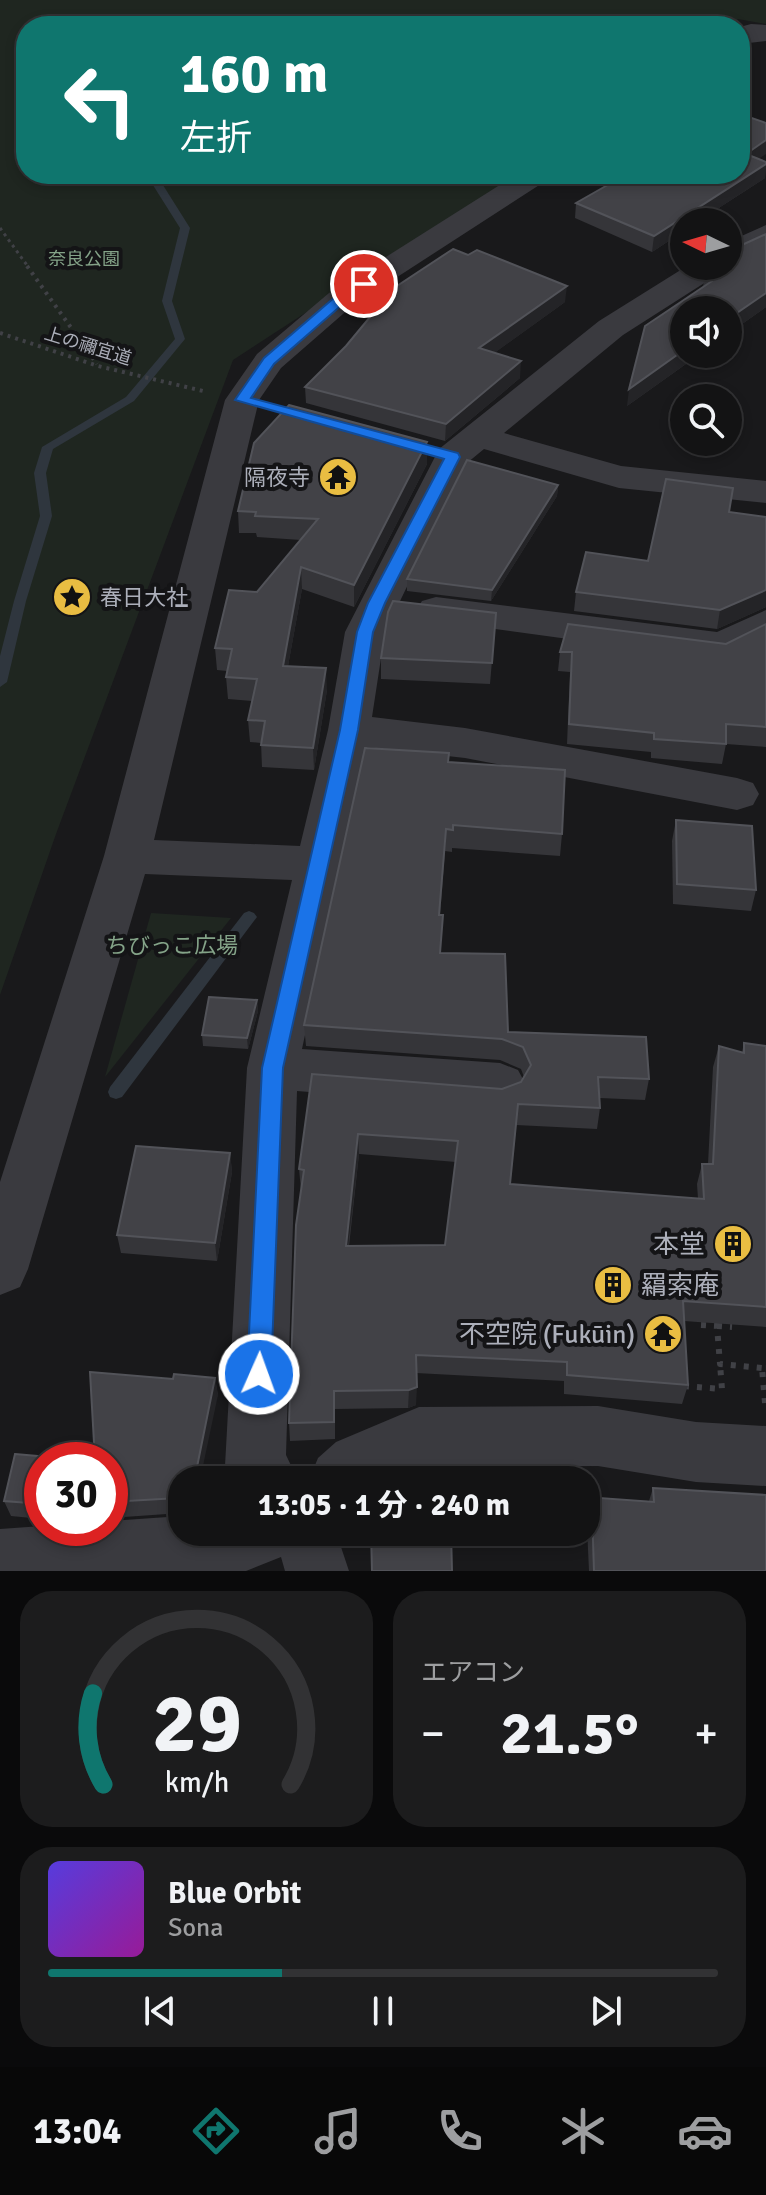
<!DOCTYPE html>
<html lang="ja">
<meta charset="utf-8">
<style>
:root{--surface:#131314;--page:#1c1c1d;--text:#f1f3f6;--muted:#9d9ea0;--line:#323234;--accent:#0f766e}
body{margin:0;font-family:Signika,"Noto Sans JP",sans-serif;background:var(--page);color:var(--text);height:100vh;display:flex;flex-direction:column;font-size:30px;white-space:nowrap}
*{box-sizing:border-box;margin:0}
p{font-size:26px;color:var(--muted)}
.icon{flex:none;width:44px;height:44px;fill:none;stroke:currentColor;stroke-width:2;stroke-linecap:round;stroke-linejoin:round}
.map{position:relative;height:1571px;overflow:hidden}
.sheet{display:flex;flex-direction:column;gap:20px;padding:20px;background:#0a0a0b;flex:1}
.sheet>*{flex:none}
.banner{position:absolute;left:16px;top:16px;width:734px;height:168px;border-radius:32px;box-shadow:0 4px 12px #0003,0 0 0 2px var(--line);background:#0f766e;color:#fff;overflow:hidden}
.needle{width:52px;rotate:275deg}
.tools{position:absolute;left:670px;top:208px;display:grid;gap:16px}
.tools a{display:grid;place-items:center;width:72px;height:72px;border-radius:50%;background:var(--surface);box-shadow:0 4px 12px #0003,0 0 0 2px var(--line);font-size:40px}
.speed{position:absolute;left:24px;top:1442px;display:flex;gap:16px;font-size:40px;font-weight:700;text-align:center}
.speed>*{display:grid;place-content:center;width:104px;height:104px;border-radius:50%;background:var(--surface);box-shadow:0 4px 12px #0003,0 0 0 2px var(--line);line-height:1}
.speed .limit{border:12px solid #d22;background:#fff;color:#111}
.pin{position:absolute;display:grid;place-items:center;width:68px;height:68px;color:#fff;margin:-34px;border:4px solid #fff;border-radius:50%;box-shadow:0 2px 8px #0007}
.me{position:absolute;width:88px;margin:-44px;rotate:2deg;stroke-linejoin:round;filter:drop-shadow(0 0 6px #0008)}
.turn{display:flex;align-items:center;gap:28px;height:168px;padding:0 32px;font-size:36px}
.turn .icon{width:104px;height:104px;stroke-width:2.5}
.turn b{display:block;font-size:56px;line-height:68px}
.big{font-size:60px;font-weight:700;line-height:1.1}
.sheet .tile{flex:1;display:flex;flex-direction:column;justify-content:center;gap:12px;min-width:0;padding:0 28px;border-radius:32px;background:var(--page)}
.sheet .dial{align-items:center;gap:0}
.dial svg{height:208px;overflow:visible;fill:none;stroke:var(--line);stroke-width:7;stroke-linecap:round;text-anchor:middle}
.dial text{fill:var(--text);stroke:none}
.song{display:flex;align-items:center;gap:24px}
.cover{width:96px;height:96px;border-radius:12px;background:linear-gradient(135deg,hsl(250 70% 55%),hsl(300 70% 35%))}
.played{height:8px;border-radius:4px;background:linear-gradient(90deg,var(--accent) 35%,var(--line) 35%)}
.keys{display:flex;justify-content:space-around;direction:ltr}
.heat{display:flex;justify-content:space-between;align-items:center;font-size:44px;direction:ltr}
.sheet .tiles{flex:1;display:grid;gap:20px;grid-template-columns:1fr 1fr}
.tile:last-child{grid-column:span 2}
.trip{position:absolute;left:168px;top:1466px;width:432px;height:80px;border-radius:32px;background:var(--surface);box-shadow:0 4px 12px #0003,0 0 0 2px var(--line);font-weight:700;line-height:80px;text-align:center}
.tab-bar{display:flex;height:128px;justify-content:space-around;align-items:center;background:#080808;color:var(--muted)}
.tab-bar .icon{width:56px;height:56px}
.tab-bar .active{color:var(--accent)}
.tab-bar b{font-size:36px;color:var(--text)}
.map>svg:first-child{display:block}
.green{fill:#1f2620}
.lines{fill:none;stroke-linecap:round;stroke-linejoin:round}
.stream{fill:#2f363e;fill-rule:evenodd}
.path-far2{stroke:#404146;stroke-width:3;stroke-dasharray:3 4;stroke-linecap:butt}
.path-far1{stroke:#404146;stroke-width:4;stroke-dasharray:3 5;stroke-linecap:butt}
.path{stroke:#404146;stroke-width:6;stroke-dasharray:5 8;stroke-linecap:butt}
.minor{fill:#3a3a3f;fill-rule:evenodd}
.wall{fill:#353539;fill-rule:evenodd}
.shaded-wall{fill:#242427}
.building{fill:#424247;stroke:#525359;stroke-width:2;fill-rule:evenodd}
.route{fill:#1a73e8;stroke:#114b97;stroke-width:2}
.labels{text-anchor:middle;stroke-width:8;stroke-linejoin:round;paint-order:stroke}
.far-park-label{font-size:18px;fill:#84a388;stroke:#141416}
.far-street-label{font-size:18px;fill:#acafba;stroke:#141416}
.poi-label{font-size:22px;fill:#acafba;stroke:#141416;text-anchor:end}
.park-label{font-size:22px;fill:#84a388;stroke:#141416}
.near-poi-label{font-size:26px;fill:#acafba;stroke:#141416;text-anchor:end}
</style>
<div class="map">
<svg width="766" height="1571" viewBox="0 0 766 1571">
<rect width="100%" height="100%" fill="#19191b"/>
<g class="green">
<path d="M0,0H766V24L738,19L729,26H26V174H519L233,360L56,834L0,995Z"/>
<path d="M151,913L231,918L105,1077Z"/>
</g>
<g class="lines">
<g class="stream">
<path d="M146,174H156L190,228L172,301L185,339L134,401L53,449L46,473L52,516L26,601L7,682L0,687V656L14,601L40,516L34,473L42,447L126,397L175,339L162,301L180,228Z"/>
<path d="M249,911L254,913L257,917L122,1097L116,1099L110,1097L108,1092L110,1087L244,913Z"/>
</g>
<path class="path-far2" d="M0,228L29,268"/>
<g class="path-far1">
<path d="M27,266L97,364"/>
<path d="M0,333L98,366L203,391"/>
</g>
<g class="path">
<path d="M701,1325L717,1326L720,1364L762,1368"/>
<path d="M717,1326L732,1327"/>
<path d="M684,1386L722,1389L720,1364"/>
<path d="M765,1403L762,1368H766"/>
</g>
<g class="minor">
<path d="M751,24L766,25V41L740,44V27Z"/>
<path d="M517,174H552L547,180L351,307L281,368L259,400L154,840L300,846L328,730L345,632L439,449L599,321L687,266H725L720,273L623,335L504,433L621,466L766,481V503L619,488L484,449L467,463L385,632L372,717L465,728L737,778L753,783L759,794L753,805L737,810L465,758L367,747L302,1049L500,1063L518,1070L526,1085L518,1100L500,1107L297,1091L286,1455L298,1480H230L225,1466L247,1068L292,880L145,874L28,1269L20,1287L0,1295V1182L104,856L225,400L257,354L329,293Z"/>
<path d="M766,225V246L728,263V242Z"/>
<path d="M436,597L717,632L766,610V640L722,660L422,619L416,610L422,601Z"/>
<path d="M598,1406L696,1422L766,1426V1486L696,1482L598,1466L420,1467L389,1480H309L318,1458L336,1442L419,1407Z"/>
<path d="M182,1516V1532H336L349,1571H285L281,1557L246,1571H0V1529L42,1526V1528H110V1521Z"/>
</g>
</g>
<g class="wall">
<path d="M758,159L766,162L765,178L697,222H684V231L652,252L575,218L576,203Z"/>
<path d="M718,266H728L766,307L728,334V310L684,354H700L627,406L703,287L705,275Z"/>
<path d="M565,302L494,353L520,378L445,441L306,403L305,387Z"/>
<path d="M427,442V464L354,607L302,589L288,666L327,690L314,770L262,767L261,743L250,742L248,720L252,701L228,699L226,677L227,671L217,670L215,648L301,540L257,537L256,533H239L238,511Z"/>
<path d="M558,485L557,496L491,601L407,591V579Z"/>
<path d="M729,512L766,517V607L717,629L574,611L576,592L648,561Z"/>
<path d="M496,613L490,684L381,679V658Z"/>
<path d="M766,624V747L726,744L722,764L651,758V752L567,744L570,672L558,671L560,652L726,644Z"/>
<path d="M449,762L562,834L560,856L452,848V852L445,851L440,915V953L508,1032L649,1079L645,1100L600,1098V1108L597,1129L516,1125L510,1184L698,1199L697,1184L702,1164H708L713,1067L719,1046L742,1052L744,1043L766,1046V1327L684,1321L688,1385L682,1404L564,1394V1381L416,1373V1405L408,1408L335,1409V1439L290,1441L289,1423L301,1190L299,1169L312,1074L502,1089L521,1082L524,1077L521,1069L500,1060L306,1046L304,1025ZM359,1154L456,1162L445,1245L349,1246Z"/>
<path d="M676,820L756,890L751,911L673,904L672,841Z"/>
<path d="M257,1000L258,1011L248,1049L203,1046L202,1035Z"/>
<path d="M230,1153L232,1172L217,1261L121,1253L117,1235Z"/>
<path d="M215,1378L218,1395L182,1480V1516L181,1513L110,1518V1460L173,1379Z"/>
<path d="M42,1460V1519L11,1516L4,1501Z"/>
<path d="M653,1488L766,1571H589L587,1527L592,1510L597,1511L600,1498L649,1501Z"/>
</g>
<g class="shaded-wall">
<path d="M766,140V154L744,169L746,154Z"/>
<path d="M766,164L765,178L697,222H684V231L652,252L654,236Z"/>
<path d="M567,286L565,302L478,365L479,348Z"/>
<path d="M766,293V307L728,334V319Z"/>
<path d="M684,350V354H700L627,406L629,389Z"/>
<path d="M521,361L520,378L445,441L446,424Z"/>
<path d="M427,442V464L354,607V585Z"/>
<path d="M558,485L557,496L491,601L492,590Z"/>
<path d="M301,567L302,589L284,688L283,666Z"/>
<path d="M766,590V607L717,629L720,610Z"/>
<path d="M326,668L327,690L314,770L313,748Z"/>
<path d="M446,829L445,851L438,937L439,915Z"/>
<path d="M257,1000L258,1011L248,1049L247,1038Z"/>
<path d="M358,1134L359,1154L346,1265V1246Z"/>
<path d="M230,1153L232,1172L217,1261L215,1243Z"/>
<path d="M215,1378L218,1395L200,1480L196,1472Z"/>
<path d="M417,1387L416,1405L408,1408L409,1390Z"/>
</g>
<g class="building">
<path d="M740,114L766,123V140L746,154L766,162V164L654,236L576,203L627,174H740Z"/>
<path d="M766,234V293L728,319V310H684V350L629,389L645,326L715,279L705,275L719,266H728V252L731,250Z"/>
<path d="M453,249L468,255L477,250L567,286L479,348L521,361L446,424L305,387L346,346L394,288Z"/>
<path d="M289,405L427,442L354,585L301,567L283,666L326,668L313,748L261,745L265,721L248,720L257,679L226,677L232,649L215,648L229,590L257,592L318,519L255,516L256,512L238,511L254,443Z"/>
<path d="M467,460L558,485L492,590L407,579Z"/>
<path d="M666,479L733,488L729,512L766,517V590L720,610L576,592L586,552L648,561Z"/>
<path d="M393,601L496,613L492,663L381,658L388,612Z"/>
<path d="M568,624L726,644L766,624V727L726,724V744L654,739V733L569,724L572,652H560Z"/>
<path d="M365,748L449,753L448,762L565,770L562,834L453,825V830L446,829L439,915H443L440,953L505,954L508,1032L646,1037L649,1079L598,1077L600,1108L518,1104L510,1184L704,1199L702,1164H713L719,1046L744,1053V1043L766,1046V1307L683,1301L688,1385L567,1375V1362L416,1355L417,1387L409,1390L334,1391V1422L289,1423L296,1225L304,1170L299,1169L312,1074L502,1089L521,1082L531,1065L523,1047L502,1039L304,1025ZM358,1134L458,1141L445,1245L346,1246Z"/>
<path d="M676,820L752,826L756,890L677,884Z"/>
<path d="M209,997L257,1000L247,1038L202,1035Z"/>
<path d="M136,1146L230,1153L215,1243L117,1235Z"/>
<path d="M90,1372L173,1379L174,1374L215,1378L196,1472L213,1474L212,1480H182V1514L181,1501L178,1498L110,1502V1460H95Z"/>
<path d="M15,1454L72,1459L42,1460V1504L4,1501Z"/>
<path d="M653,1488L766,1495V1571H594L592,1510L600,1511V1498L654,1502Z"/>
<path d="M371,1532H451L452,1571H372Z"/>
</g>
<path class="route" d="M360,281L371,284L344,303L274,364L251,398L458,453L460,457L385,603L373,632L358,730L283,1068L271,1374L267,1383L259,1386L250,1383L247,1374L262,1068L340,730L357,632L368,603L444,459L235,400L264,358L335,297Z"/>
<defs>
<symbol id="temple-disc" viewBox="-11 -11 22 22"><circle r="9.5" fill="#e9bd42" stroke="#141416"/><path d="M0-6L5-2H3V0L6.5 2.5H4V6H1.5V3h-3V6H-4V2.5H-6.5L-3 0V-2H-5Z" fill="#111"/></symbol>
<symbol id="sight-disc" viewBox="-11 -11 22 22"><circle r="9.5" fill="#e9bd42" stroke="#141416"/><path d="M0-6L1.8-2.2L6-1.7L2.9 1.2L3.7 5.4L0 3.3L-3.7 5.4L-2.9 1.2L-6-1.7L-1.8-2.2Z" fill="#111"/></symbol>
<symbol id="building-disc" viewBox="-11 -11 22 22"><circle r="9.5" fill="#e9bd42" stroke="#141416"/><path d="M-4-6H4V6H1V3H-1V6H-4ZM-2.5-4.3h1.7v1.8h-1.7ZM.8-4.3h1.7v1.8H.8ZM-2.5-1h1.7V.8h-1.7ZM.8-1h1.7V.8H.8Z" fill="#111"/></symbol>
</defs>
<g fill-rule="evenodd">
<use href="#temple-disc" x="316" y="455" width="44" height="44"/>
<use href="#sight-disc" x="50" y="575" width="44" height="44"/>
<use href="#building-disc" x="711" y="1222" width="44" height="44"/>
<use href="#building-disc" x="591" y="1263" width="44" height="44"/>
<use href="#temple-disc" x="641" y="1312" width="44" height="44"/>
</g>
<g class="labels">
<g class="far-park-label">
<text x="84" y="265">奈良公園</text>
</g>
<g class="far-street-label">
<text transform="translate(88 346) rotate(17)" y="6">上の禰宜道</text>
</g>
<g class="poi-label">
<text x="310" y="485">隔夜寺</text>
<text x="100" y="605" text-anchor="start">春日大社</text>
</g>
<g class="park-label">
<text x="172" y="953">ちびっこ広場</text>
</g>
<g class="near-poi-label">
<text x="705" y="1253">本堂</text>
<text x="641" y="1294" text-anchor="start">羂索庵</text>
<text x="635" y="1343">不空院 (Fukūin)</text>
</g>
</g>
</svg>
<div class="tools">
<a><svg class="needle" viewBox="-14 -14 28 28"><path d="M0-13l5 13h-10z" fill="#e53935"/><path d="M0 13l5-13h-10z" fill="#9d9ea0"/></svg></a>
<a><svg class="icon" aria-label="sound" viewBox="0 0 24 24"><path d="M4 9h4l5-4v14l-5-4H4zM17 9q2 3 0 6"/></svg></a>
<a><svg class="icon" aria-label="search" viewBox="0 0 24 24"><circle cx="10" cy="10" r="6"/><path d="M15 15l6 6"/></svg></a>
</div>
<div class="speed"><div class="limit">30</div></div>
<div class="pin" style="left:364px;top:284px;background:#d93025"><svg class="icon" aria-label="arrive" viewBox="0 0 24 24"><path d="M6 21V4h12l-3 4 3 4H6"/></svg></div>
<svg class="me" style="left:259px;top:1374px" viewBox="-20 -20 40 40"><circle r="17" fill="#1a73e8" stroke="#fff" stroke-width="3"/><path d="M0-11L8 9 0 5-8 9z" fill="#fff"/></svg>
<div class="trip">13:05 · 1 分 · 240 m</div>
<div class="banner">
<div class="turn"><svg class="icon" aria-label="left" viewBox="0 0 24 24"><path d="M17 20v-9H6M10 6l-5 5 5 5"/></svg><div><b>160 m</b>左折</div></div>
</div>
</div>
<section class="sheet">
<div class="tiles">
<div class="tile dial"><svg viewBox="0 0 100 80">
<path d="M14 69A42 42 0 1 1 86 69"/>
<path d="M14 69A42 42 0 0 1 10 34" stroke="#0f766e"/>
<text x="50" y="56" font-size="32" font-weight="700">29</text>
<text x="50" y="72" font-size="11">km/h</text>
</svg></div>
<div class="tile"><p>エアコン</p>
<div class="heat"><a>−</a><b class="big">21.5°</b><a>+</a></div>
</div>
<div class="tile">
<div class="song"><i class="cover"></i><div><b>Blue Orbit</b><p>Sona</p></div></div>
<div class="played"></div>
<div class="keys"><svg class="icon" aria-label="previous" viewBox="0 0 24 24"><path d="M18 5L8 12l10 7zM5 5v14"/></svg><svg class="icon" aria-label="pause" viewBox="0 0 24 24"><path d="M8 5v14M16 5v14"/></svg><svg class="icon" aria-label="next" viewBox="0 0 24 24"><path d="M6 5l10 7-10 7zM19 5v14"/></svg></div>
</div>
</div>
</section>
<nav class="tab-bar">
<b>13:04</b>
<svg class="icon active" aria-label="directions" viewBox="0 0 24 24"><path d="M12 3l9 9-9 9-9-9zM9 14v-3h6M13 9l2 2-2 2"/></svg>
<svg class="icon" aria-label="music" viewBox="0 0 24 24"><path d="M9 18V5l10-2v13"/><circle cx="6" cy="18" r="3"/><circle cx="16" cy="16" r="3"/></svg>
<svg class="icon" aria-label="phone" viewBox="0 0 24 24"><path d="M5 4h4l2 5-3 2q2 4 5 5l2-3 5 2v4C11 20 4 13 5 4z"/></svg>
<svg class="icon" aria-label="climate" viewBox="0 0 24 24"><path d="M12 3v18M4 7l16 10M4 17L20 7"/></svg>
<svg class="icon" aria-label="car" viewBox="0 0 24 24"><path d="M5 17H2v-5l4-1 3-4h7l3 4 3 1v5h-3M9 17h6M6 11h13"/><circle cx="7" cy="17" r="2"/><circle cx="17" cy="17" r="2"/></svg>
</nav>
